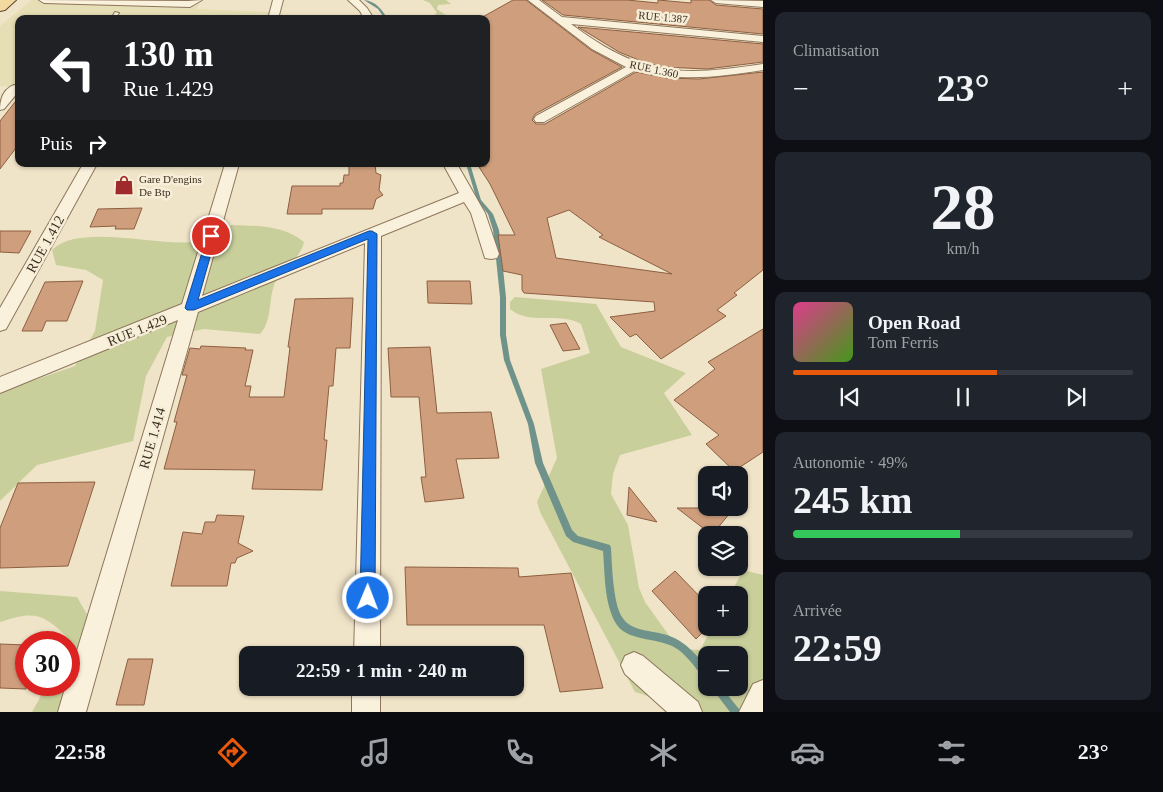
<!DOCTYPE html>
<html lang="fr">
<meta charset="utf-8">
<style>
:root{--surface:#171b24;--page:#20242c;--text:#f1f3f6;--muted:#9ea1a6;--line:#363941;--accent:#ea580c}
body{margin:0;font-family:"Times New Roman",serif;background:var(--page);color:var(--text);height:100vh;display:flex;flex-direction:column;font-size:19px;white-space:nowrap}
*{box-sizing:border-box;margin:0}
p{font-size:16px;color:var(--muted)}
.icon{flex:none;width:28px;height:28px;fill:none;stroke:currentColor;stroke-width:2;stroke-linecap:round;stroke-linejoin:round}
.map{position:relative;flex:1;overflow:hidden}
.details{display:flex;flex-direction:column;gap:12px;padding:12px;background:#0d0f14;width:400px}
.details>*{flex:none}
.hud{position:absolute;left:15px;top:15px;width:475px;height:152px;border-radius:10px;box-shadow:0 1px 4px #0004;background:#202124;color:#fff;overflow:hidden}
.fabs{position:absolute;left:698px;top:466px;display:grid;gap:10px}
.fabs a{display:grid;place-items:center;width:50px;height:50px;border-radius:10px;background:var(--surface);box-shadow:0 1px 4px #0004;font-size:25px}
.speed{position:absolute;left:15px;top:631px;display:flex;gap:10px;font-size:25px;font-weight:700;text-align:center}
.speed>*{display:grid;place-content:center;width:65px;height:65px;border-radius:50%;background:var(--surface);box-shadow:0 1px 4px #0004;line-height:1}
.speed .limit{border:8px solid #d22;background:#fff;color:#111}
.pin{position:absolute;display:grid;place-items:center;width:42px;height:42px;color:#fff;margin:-21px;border:2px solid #fff;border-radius:50%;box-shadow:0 1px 5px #0007}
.me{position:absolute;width:55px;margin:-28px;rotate:1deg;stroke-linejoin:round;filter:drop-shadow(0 0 4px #0008)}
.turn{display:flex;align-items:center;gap:18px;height:105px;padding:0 25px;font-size:22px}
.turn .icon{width:65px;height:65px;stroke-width:2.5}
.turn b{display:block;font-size:35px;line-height:42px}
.then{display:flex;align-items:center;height:48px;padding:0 25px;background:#0003;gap:10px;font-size:19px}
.big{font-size:38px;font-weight:700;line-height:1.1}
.details .widget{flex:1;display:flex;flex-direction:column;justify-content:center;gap:8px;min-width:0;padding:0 18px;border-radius:10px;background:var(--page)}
.details .dial{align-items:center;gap:0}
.dial b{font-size:65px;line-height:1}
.song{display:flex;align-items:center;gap:15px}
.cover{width:60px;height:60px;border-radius:8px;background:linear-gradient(135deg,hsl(330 70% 55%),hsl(100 70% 35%))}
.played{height:5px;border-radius:2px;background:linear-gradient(90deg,var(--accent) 60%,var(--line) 60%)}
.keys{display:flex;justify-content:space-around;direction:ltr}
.heat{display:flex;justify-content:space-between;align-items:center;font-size:28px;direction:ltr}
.charge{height:8px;border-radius:4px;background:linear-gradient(90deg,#34c759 49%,var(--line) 0)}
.trip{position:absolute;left:239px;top:646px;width:285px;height:50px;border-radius:10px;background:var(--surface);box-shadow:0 1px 4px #0004;font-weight:700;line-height:50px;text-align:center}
.menu{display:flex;height:80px;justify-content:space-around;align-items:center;background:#090b0e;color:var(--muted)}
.menu .icon{width:35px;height:35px}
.menu .active{color:var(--accent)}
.menu b{font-size:22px;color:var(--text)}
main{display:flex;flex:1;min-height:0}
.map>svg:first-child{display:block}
.farmland{fill:#e6deb5}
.green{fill:#c9cf9b;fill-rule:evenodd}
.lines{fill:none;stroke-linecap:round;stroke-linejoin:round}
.stream{fill:#6f938a;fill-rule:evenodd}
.building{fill:#cf9f7d;stroke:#8d5f41;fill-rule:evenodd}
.lane-casing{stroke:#8d765c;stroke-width:2}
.street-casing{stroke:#8d765c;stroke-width:2}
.primary-casing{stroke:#5b4430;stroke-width:2}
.lane{fill:#faf1dc;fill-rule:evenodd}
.street{fill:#faf1dc;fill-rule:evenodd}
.primary{fill:#f3d9a0;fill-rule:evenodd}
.route{fill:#1a73e8;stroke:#114b97}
.labels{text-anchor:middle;stroke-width:5;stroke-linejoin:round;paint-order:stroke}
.far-street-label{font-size:11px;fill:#3d2e20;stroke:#f7eed8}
.far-poi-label{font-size:11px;fill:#3d2e20;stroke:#f7eed8;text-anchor:start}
.street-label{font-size:14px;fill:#3d2e20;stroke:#f7eed8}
</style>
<main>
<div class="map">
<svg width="763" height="712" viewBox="0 0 763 712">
<rect width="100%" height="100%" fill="#f0e4c8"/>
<path class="farmland" d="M32,0L195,2L199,4L197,9L275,12L273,19H19V87L0,86V26Z"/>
<g class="green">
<path d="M423,0H446L451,4L438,5L437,9L444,14L457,19H411L433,16L437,13L430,3Z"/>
<path d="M232,225C258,226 283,225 304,242C299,261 286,264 277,279C267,295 274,319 260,334L204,329L167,337L146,376L133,441L37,465L0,501V392L75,366L95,331L103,280L86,270L56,265L52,250C78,223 157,246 193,242C206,240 221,230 232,225Z"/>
<path d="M515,297L596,304L621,347L686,373L664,393L692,435L620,455L613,474L611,494L628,525L639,588L645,602L673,641L684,649L700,650L712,628H739V595H730L743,570L763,575V712H698L635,692L540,512L537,502L557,458L541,369L590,353L581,324C559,311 530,326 510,309V302ZM706,655H739V688H706Z"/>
<path d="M0,591L77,597L89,618L69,680V642H66V636C41,611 31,612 0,622Z"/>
<path d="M47,685H67L59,712H32Z"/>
</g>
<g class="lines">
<g class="stream">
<path d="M364,0C376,1 382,10 388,19H385L378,9Z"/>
<path d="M466,164H470L481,200L493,214L499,230L506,297V335L510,360L534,424L543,463L572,530L578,536L610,545L611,548C612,565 613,603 622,617C631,632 652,630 667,635C679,639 688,646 696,655C705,665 706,665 706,678L703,677C694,666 686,654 674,647C656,637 626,642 615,622C604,601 605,574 603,551L573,542L566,536L535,463L528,424L504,360L500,335V297L493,230L488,214L477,200Z"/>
<path d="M712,688H722L739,709L741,712H730L714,691Z"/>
</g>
</g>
<g class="building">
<path d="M513,0H526L591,50L622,67L535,114L532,120L536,124H545L636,72L667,78L699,79L763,72V270L734,293L737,295L717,310L726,316L661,359L636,334L630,337L610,317L655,311L654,302L524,293L522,290V275L503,271L498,235H515L490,184L479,167L486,166V19H479ZM569,210L603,235L599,237L672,274L556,258L547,218Z"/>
<path d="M542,0H627L658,3V0L691,3V0H709L716,5L763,9V34L563,15Z"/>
<path d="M578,27L763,44V62L707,69L662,67L641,61L619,52Z"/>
<path d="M19,97V144L0,169V121Z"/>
<path d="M349,164H375L376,173L381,175L379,190L383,195L376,199L373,209H322V214H287L292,186H340V183H343L344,175H349Z"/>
<path d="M142,208L134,229H115L116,226L90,227L98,209Z"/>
<path d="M0,231H31L19,253L0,252Z"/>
<path d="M83,281L67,321H46L42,331H22L45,282Z"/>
<path d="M427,281H470L472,304L428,303Z"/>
<path d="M353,298L350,348H336L333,386H329L324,440H327L322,490L252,489L255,470L164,469L177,422H174L187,375H182L190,348L200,349L201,346L246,348L245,350H253L245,386H251L249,397H284L290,347H288L295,299Z"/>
<path d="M566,323L580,349L563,351L550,325Z"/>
<path d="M763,329V452L734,471L706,444L719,435L674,400L715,369L708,362Z"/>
<path d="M430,347L437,413L491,412L499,458L456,459L464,498L425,502L421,477H426L419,397H391L388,348Z"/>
<path d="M95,482L68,566L0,568V528L18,483Z"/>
<path d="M629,487L657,522L627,515Z"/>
<path d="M677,508H734L712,535Z"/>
<path d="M217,515L244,516L238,543L253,551L237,558L235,563H231L227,586H171L183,532L202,534L205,522H215Z"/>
<path d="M405,567L518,568L519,577L571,573L603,688L560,692L544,625H407Z"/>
<path d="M675,571L706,603V629L696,639L652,591Z"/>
<path d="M0,644L26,645V689L0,688Z"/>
<path d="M128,659H153L144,705H116Z"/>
</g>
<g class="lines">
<defs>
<path id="lane" d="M115,12L119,13L115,19H111Z"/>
<g id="street">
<path d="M39,0L188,1L202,0L190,7L44,3Z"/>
<path d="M273,0H283L278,19H268Z"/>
<path d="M348,0H359L367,8L374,19H364L360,11Z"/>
<path d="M528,0H539L562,17L763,36V42L571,24C641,76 678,77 763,64V70C720,77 678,82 636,70L544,122H536L534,119L536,116L626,67L592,49Z"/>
<path d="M711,0L763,1V7L716,3Z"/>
<path d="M14,85L18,87L19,91L4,109L0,110C0,100 3,89 14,85Z"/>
<path d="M83,164H97L6,329L0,331V308Z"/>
<path d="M225,164H239L202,296L459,193L443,164H457L485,213L499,254L497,258L491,259L485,258L471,213L464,202L381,236L380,655H354L365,243L198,312L86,712H58L66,685H69V677L178,320L0,393V377L182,304Z"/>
<path d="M634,652L643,656L698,702L702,712H667L625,674L621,665L625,656Z"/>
<path d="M763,680V712H739L753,684Z"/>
<rect x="352" y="688" width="28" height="24"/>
</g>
<path id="primary" d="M0,0H16L5,10L0,11Z"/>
</defs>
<use href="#lane" class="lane-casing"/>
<use href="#street" class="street-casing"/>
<use href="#primary" class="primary-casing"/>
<use href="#lane" class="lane"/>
<use href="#street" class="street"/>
<use href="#primary" class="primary"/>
</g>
<path class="route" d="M369,231H372L377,234L375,598L373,603L368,605L362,603L360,598L368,239L194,310H187L185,308L208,233H211L216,236L198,300Z"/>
<defs>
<symbol id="shop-bare" viewBox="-9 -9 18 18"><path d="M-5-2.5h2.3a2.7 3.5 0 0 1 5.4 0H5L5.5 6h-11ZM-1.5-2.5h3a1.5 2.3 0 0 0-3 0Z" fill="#9e2a2b" stroke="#f7eed8" stroke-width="2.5" paint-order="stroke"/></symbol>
</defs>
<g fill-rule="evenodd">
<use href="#shop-bare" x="110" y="171" width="28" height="28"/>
</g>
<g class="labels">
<g class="far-street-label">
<text transform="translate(663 17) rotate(5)" y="4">RUE 1.387</text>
<text transform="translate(654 69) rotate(12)" y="4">RUE 1.360</text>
</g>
<g class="far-poi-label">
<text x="139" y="183">Gare D'engins<tspan x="139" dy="13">De Btp</tspan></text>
</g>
<g class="street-label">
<text transform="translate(45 244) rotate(-61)" y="5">RUE 1.412</text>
<text transform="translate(137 330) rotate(-22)" y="5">RUE 1.429</text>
<text transform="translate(152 438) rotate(-74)" y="5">RUE 1.414</text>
</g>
</g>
</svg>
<div class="fabs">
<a><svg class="icon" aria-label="sound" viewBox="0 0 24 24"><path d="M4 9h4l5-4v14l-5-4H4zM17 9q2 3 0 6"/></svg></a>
<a><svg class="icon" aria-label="layers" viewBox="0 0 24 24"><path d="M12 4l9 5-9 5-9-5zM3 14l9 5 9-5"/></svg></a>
<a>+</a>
<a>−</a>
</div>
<div class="speed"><div class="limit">30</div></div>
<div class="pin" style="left:211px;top:236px;background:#d93025"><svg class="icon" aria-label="arrive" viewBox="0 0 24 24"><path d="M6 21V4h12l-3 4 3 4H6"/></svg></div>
<svg class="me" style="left:368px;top:598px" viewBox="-20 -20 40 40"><circle r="17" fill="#1a73e8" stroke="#fff" stroke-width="3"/><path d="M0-11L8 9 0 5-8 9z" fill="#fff"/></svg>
<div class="trip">22:59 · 1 min · 240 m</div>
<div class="hud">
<div class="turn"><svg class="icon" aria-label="left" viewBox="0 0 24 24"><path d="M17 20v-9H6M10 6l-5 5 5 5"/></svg><div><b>130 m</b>Rue 1.429</div></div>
<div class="then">Puis<svg class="icon" aria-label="right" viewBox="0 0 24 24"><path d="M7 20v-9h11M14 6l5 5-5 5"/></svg></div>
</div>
</div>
<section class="details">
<div class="widget"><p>Climatisation</p>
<div class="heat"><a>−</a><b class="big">23°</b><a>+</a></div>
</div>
<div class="widget dial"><b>28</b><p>km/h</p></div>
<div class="widget">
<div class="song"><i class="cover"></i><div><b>Open Road</b><p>Tom Ferris</p></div></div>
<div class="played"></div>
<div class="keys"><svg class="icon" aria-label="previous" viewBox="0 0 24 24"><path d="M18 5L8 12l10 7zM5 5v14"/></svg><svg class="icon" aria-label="pause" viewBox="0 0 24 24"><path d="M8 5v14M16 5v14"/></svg><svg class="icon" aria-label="next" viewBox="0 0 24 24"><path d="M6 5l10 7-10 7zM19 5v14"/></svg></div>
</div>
<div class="widget"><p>Autonomie · 49%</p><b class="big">245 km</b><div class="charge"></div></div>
<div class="widget"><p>Arrivée</p><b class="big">22:59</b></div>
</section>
</main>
<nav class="menu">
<b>22:58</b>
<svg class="icon active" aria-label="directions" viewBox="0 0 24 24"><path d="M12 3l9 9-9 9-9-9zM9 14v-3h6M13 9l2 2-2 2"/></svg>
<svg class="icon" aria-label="music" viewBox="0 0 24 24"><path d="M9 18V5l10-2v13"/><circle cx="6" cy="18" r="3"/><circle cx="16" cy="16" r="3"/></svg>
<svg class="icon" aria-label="phone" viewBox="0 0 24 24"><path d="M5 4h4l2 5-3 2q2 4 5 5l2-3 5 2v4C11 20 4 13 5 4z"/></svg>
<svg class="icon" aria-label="climate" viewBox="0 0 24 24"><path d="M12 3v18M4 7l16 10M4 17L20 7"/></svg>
<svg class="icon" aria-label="car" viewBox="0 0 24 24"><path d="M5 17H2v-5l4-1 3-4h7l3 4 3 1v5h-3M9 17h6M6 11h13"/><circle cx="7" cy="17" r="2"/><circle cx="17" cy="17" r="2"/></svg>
<svg class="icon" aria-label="filters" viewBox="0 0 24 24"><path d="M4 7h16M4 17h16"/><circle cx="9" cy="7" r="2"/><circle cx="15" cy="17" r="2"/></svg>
<b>23°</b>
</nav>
